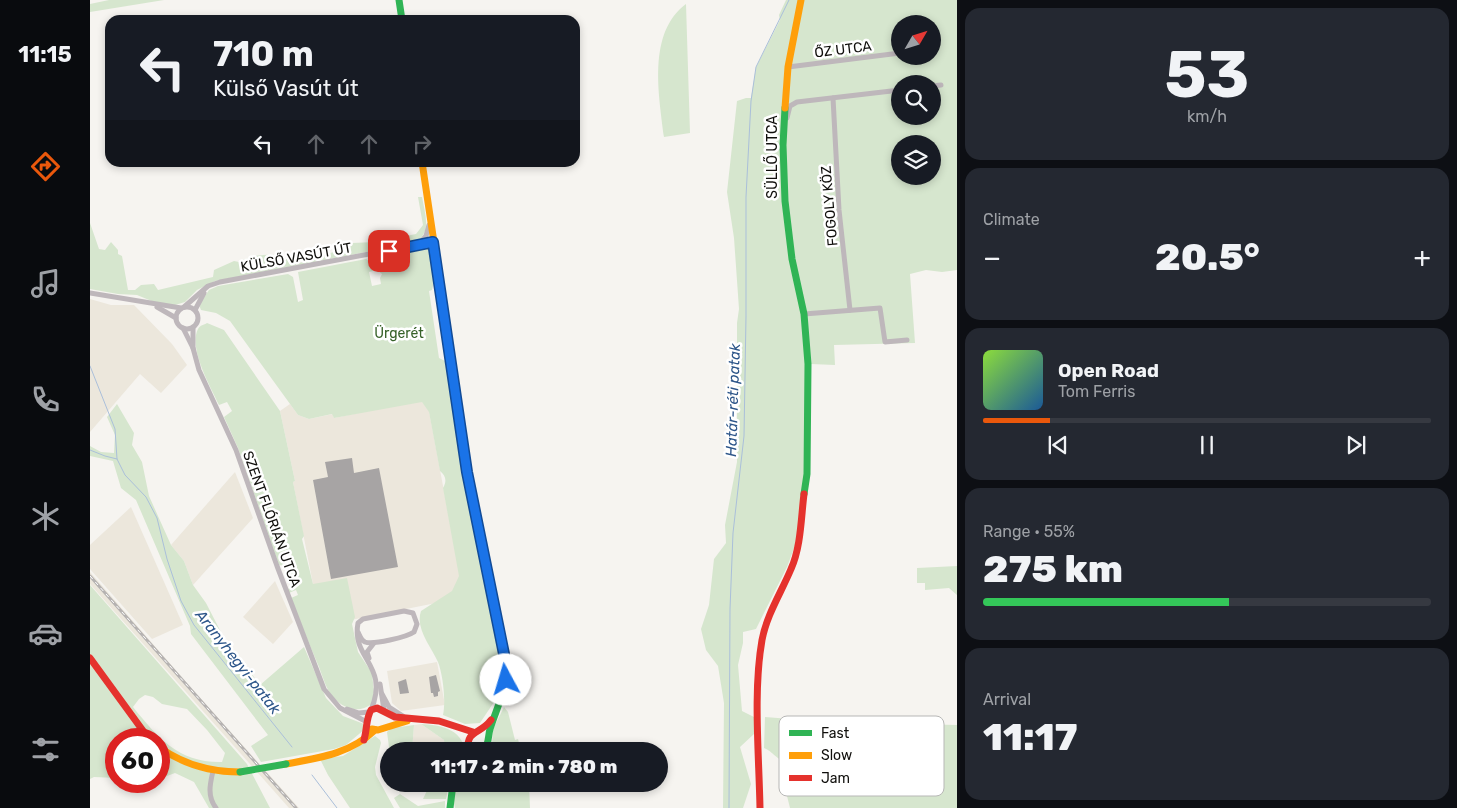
<!DOCTYPE html>
<meta charset="utf-8">
<style>
:root{--surface:#171b24;--page:#242831;--text:#f1f3f6;--muted:#9ea1a6;--line:#363941;--accent:#ea580c}
body{margin:0;font-family:Rubik,sans-serif;background:var(--page);color:var(--text);height:100vh;display:flex;flex-direction:column;font-size:19px;white-space:nowrap}
*{box-sizing:border-box;margin:0}
p{font-size:16px;color:var(--muted)}
.icon{flex:none;width:28px;height:28px;fill:none;stroke:currentColor;stroke-width:2;stroke-linecap:round;stroke-linejoin:round}
.map{position:relative;flex:1;overflow:hidden}
.sheet{display:flex;flex-direction:column;gap:8px;padding:8px;background:#0d0f14;width:500px}
.sheet>*{flex:none}
.hud{position:absolute;left:15px;top:15px;width:475px;height:152px;border-radius:15px;box-shadow:0 2px 8px #0003;background:#171b24;color:var(--text);overflow:hidden}
.needle{width:32px;rotate:51deg}
.controls{position:absolute;left:801px;top:15px;display:grid;gap:10px}
.controls a{display:grid;place-items:center;width:50px;height:50px;border-radius:50%;background:var(--surface);box-shadow:0 2px 8px #0003;font-size:25px}
.speed{position:absolute;left:15px;top:728px;display:flex;gap:10px;font-size:25px;font-weight:700;text-align:center}
.speed>*{display:grid;place-content:center;width:65px;height:65px;border-radius:50%;background:var(--surface);box-shadow:0 2px 8px #0003;line-height:1}
.speed .limit{border:8px solid #d22;background:#fff;color:#111}
.pin{position:absolute;display:grid;place-items:center;width:42px;height:42px;color:#fff;margin:-21px;border-radius:10px;box-shadow:0 2px 8px #0006}
.me{position:absolute;width:55px;margin:-28px;rotate:354deg;stroke-linejoin:round;filter:drop-shadow(0 0 4px #0008)}
.turn{display:flex;align-items:center;gap:18px;height:105px;padding:0 25px;font-size:22px}
.turn .icon{width:65px;height:65px;stroke-width:2.5}
.turn b{display:block;font-size:35px;line-height:42px}
.lanes{display:flex;align-items:center;height:48px;padding:0 25px;background:#0003;justify-content:center;gap:25px;direction:ltr}
.lanes .off{opacity:.35}
.big{font-size:38px;font-weight:800;line-height:1.1}
.sheet .tile{flex:1;display:flex;flex-direction:column;justify-content:center;gap:8px;min-width:0;padding:0 18px;border-radius:15px;background:var(--page)}
.sheet .dial{align-items:center;gap:0}
.dial b{font-size:65px;line-height:1}
.song{display:flex;align-items:center;gap:15px}
.cover{width:60px;height:60px;border-radius:8px;background:linear-gradient(135deg,hsl(90 70% 55%),hsl(210 70% 35%))}
.played{height:5px;border-radius:2px;background:linear-gradient(90deg,var(--accent) 15%,var(--line) 15%)}
.keys{display:flex;justify-content:space-around;direction:ltr}
.heat{display:flex;justify-content:space-between;align-items:center;font-size:28px;direction:ltr}
.charge{height:8px;border-radius:4px;background:linear-gradient(90deg,#34c759 55%,var(--line) 0)}
.trip{position:absolute;left:290px;top:742px;width:288px;height:50px;border-radius:25px;background:var(--surface);box-shadow:0 2px 8px #0003;font-weight:800;line-height:50px;text-align:center}
main{display:flex;flex:1;min-height:0}
.menu{display:flex;flex-direction:column;width:90px;justify-content:space-around;align-items:center;background:#090b0e;color:var(--muted)}
.menu .icon{width:35px;height:35px}
.menu .active{color:var(--accent)}
.menu b{font-size:22px;color:var(--text)}
.map>svg:first-child{display:block}
.built{fill:#ece7dc}
.green{fill:#d6e6ce;fill-rule:evenodd}
.lines{fill:none;stroke-linecap:round;stroke-linejoin:round}
.stream{stroke:#aabfda;stroke-width:1}
.building{fill:#a7a4a4}
.street{stroke:#beb7bb;stroke-width:5}
.fast{stroke:#30b455;stroke-width:7}
.slow{stroke:#ff9f0a;stroke-width:7}
.jam{stroke:#e5322d;stroke-width:7}
.rail-casing{stroke:#b5b2b1;stroke-width:3}
.rail{stroke:#fff;stroke-width:1;stroke-dasharray:4;stroke-linecap:butt}
.fast-bridge{stroke:#30b455;stroke-width:7}
.route-casing{stroke:#114b97;stroke-width:12}
.route{stroke:#1a73e8;stroke-width:9}
.labels{text-anchor:middle;stroke-width:5;stroke-linejoin:round;paint-order:stroke}
.street-label{font-size:14px;fill:#100f0c;stroke:#fff}
.park-label{font-size:14px;fill:#376229;stroke:#fff}
.water-label{font-size:15px;font-style:italic;fill:#2c5589;stroke:#fff}
.key{fill:#fff;stroke:#b7b7b6;stroke-width:1}
.key-label{font-size:14px;fill:#100f0c}
</style>
<main>
<nav class="menu">
<b>11:15</b>
<svg class="icon active" aria-label="directions" viewBox="0 0 24 24"><path d="M12 3l9 9-9 9-9-9zM9 14v-3h6M13 9l2 2-2 2"/></svg>
<svg class="icon" aria-label="music" viewBox="0 0 24 24"><path d="M9 18V5l10-2v13"/><circle cx="6" cy="18" r="3"/><circle cx="16" cy="16" r="3"/></svg>
<svg class="icon" aria-label="phone" viewBox="0 0 24 24"><path d="M5 4h4l2 5-3 2q2 4 5 5l2-3 5 2v4C11 20 4 13 5 4z"/></svg>
<svg class="icon" aria-label="climate" viewBox="0 0 24 24"><path d="M12 3v18M4 7l16 10M4 17L20 7"/></svg>
<svg class="icon" aria-label="car" viewBox="0 0 24 24"><path d="M5 17H2v-5l4-1 3-4h7l3 4 3 1v5h-3M9 17h6M6 11h13"/><circle cx="7" cy="17" r="2"/><circle cx="17" cy="17" r="2"/></svg>
<svg class="icon" aria-label="filters" viewBox="0 0 24 24"><path d="M4 7h16M4 17h16"/><circle cx="9" cy="7" r="2"/><circle cx="15" cy="17" r="2"/></svg>
</nav>
<div class="map">
<svg width="867" height="808" viewBox="0 0 867 808">
<rect width="100%" height="100%" fill="#f6f4f0"/>
<g class="built">
<path d="M0,299L21,305H44L82,344L97,365L71,393L50,374L0,432Z"/>
<path d="M331,400L339,411L370,577L364,592L346,603L261,620L223,584L203,482L205,481L190,411L200,404L208,415L219,419L243,414L244,418Z"/>
<path d="M145,472L163,518L103,585L94,561L81,545Z"/>
<path d="M41,507L93,625L62,639L0,569V545Z"/>
<path d="M0,572L104,691L209,808H199L0,584Z"/>
<path d="M185,581L203,622L183,644L153,617Z"/>
<path d="M347,662L355,705L311,711L302,703L297,671Z"/>
<path d="M331,724L354,740L355,751H322L324,725Z"/>
</g>
<g class="green">
<path d="M19,0H74L0,12V4Z"/>
<path d="M696,0H867V270L852,272L836,270L820,274L825,343L744,345L745,365L721,364L718,458L706,543L697,567L666,629L653,632V643L648,665L652,711L666,718L664,734L650,747L661,784L653,808H633L634,703L628,666L616,650L611,629L619,605L624,559L636,543L635,525L647,462V323L649,309L644,238L637,192L647,101L656,98H661L666,67L690,20L689,15ZM810,24H842V56H810ZM810,84H842V116H810ZM810,144H842V176H810Z"/>
<path d="M596,4L600,133L574,137C569,95 557,33 596,4Z"/>
<path d="M328,197H332C335,214 343,235 323,243L125,281L107,290L95,302L85,305L64,302L47,295L28,294L0,289V223L9,249L15,250L21,242L28,250V254L32,256L38,290H45L51,285L64,284L68,290L123,277L124,270L144,261L149,262C159,256 173,254 185,255L189,259H197L200,264L223,261V256C235,253 253,253 262,243L285,242L326,234L333,225Z"/>
<path d="M338,249L340,251L344,282L342,290L339,291L349,358L355,361L381,517L405,625L411,667L408,696L390,723L375,724L353,715C356,701 353,675 348,662C341,646 325,629 331,611L362,591L369,576L353,488C357,481 356,476 350,471L339,412L332,402L244,418L242,414L219,419L208,415L140,321L126,313L111,310L109,305L119,290L128,286L198,274L203,277L208,302L213,300L208,272L276,259L281,262L283,271L279,272L282,286L291,284L290,278L292,274L287,270L286,258Z"/>
<path d="M117,323L134,330L190,411L205,481L203,482L214,536L212,539L223,584L257,578L265,617L262,624L268,652L282,673L284,692L282,704C269,713 255,710 244,698C236,690 233,677 229,667C219,644 210,621 201,598L208,595L206,590L199,593L198,589L204,586L197,566L189,565L148,448L134,417L142,411L137,402L129,405C121,388 98,348 108,329C110,325 114,325 117,323Z"/>
<path d="M27,404L44,433L42,445L52,462L59,496L81,545L94,561L103,585L116,603L134,638L170,685L214,647L236,698L253,716L274,724L275,729L256,745L244,749L171,762L161,746L178,735L101,634L100,626L46,500L31,488L23,461L0,456V446L11,452L24,453L25,435L17,417Z"/>
<path d="M867,566V595L859,588L835,590V583H827V568Z"/>
<path d="M0,585L157,764L180,808H119L104,782L85,773L69,779V739H26V778L4,777L0,779ZM55,695L63,697L72,704L97,709L117,730L135,753L132,762C89,763 68,738 43,707L49,699Z"/>
<path d="M414,707L418,712L425,740L428,739L431,751H400L402,745L403,729Z"/>
<path d="M675,717L726,721L736,728L743,722L867,725V808H700L694,784L695,763C686,758 683,752 674,748Z"/>
<path d="M331,724C351,725 372,729 375,751H355L354,740Z"/>
<path d="M324,725L322,751H299V781L293,774L299,747L297,732L302,728Z"/>
<path d="M285,736L290,740L291,743L285,767L286,775L304,808H260L238,775L230,759L253,756Z"/>
<path d="M340,784H359L356,799H333Z"/>
<path d="M366,784H439L440,808H365L362,795Z"/>
<path d="M310,794L328,806L355,801V808H310L304,798Z"/>
</g>
<g class="lines">
<g class="stream">
<path d="M0,366L25,429L27,459L35,475L56,497L67,518L77,559L91,601L104,625L202,747"/>
<path d="M0,450L15,456L27,459"/>
<path d="M222,775L247,808"/>
<path d="M639,808L640,609L643,533L654,436L656,316V197L661,101L666,67L699,0"/>
</g>
</g>
<g class="building">
<path d="M262,458L264,473L289,468L308,567L241,579L223,480L238,477L235,462Z"/>
<path d="M346,675L350,691L348,692V696L344,697L343,693H341L339,677Z"/>
<path d="M316,679L319,693L310,694L308,682Z"/>
</g>
<g class="lines">
<g class="street">
<path d="M842,49H844"/>
<path d="M698,67L810,53"/>
<path d="M842,86L851,85"/>
<path d="M743,98L749,210L760,310"/>
<path d="M697,118L700,106L707,102L810,90"/>
<path d="M328,245L336,236L339,225"/>
<path d="M0,293L91,308"/>
<path d="M67,307L86,318"/>
<path d="M94,307L118,286L130,282L343,242"/>
<circle cx="97" cy="318" r="11"/>
<path d="M105,310L114,293"/>
<path d="M714,314L790,308L795,342L817,340"/>
<path d="M103,327V348L109,370L146,450L187,566L234,689L250,708L277,722"/>
<path d="M93,328L103,348"/>
<path d="M268,632C270,636 271,640 275,642C283,645 317,637 324,632L327,624L323,613L314,611L273,619L268,623C261,659 300,665 281,710"/>
<path d="M279,658L277,652L284,643"/>
<path d="M290,684L294,710"/>
<path d="M292,694L299,707L313,716"/>
<path d="M257,709L269,713L279,712"/>
<path d="M123,771C120,784 117,796 126,808"/>
</g>
<g class="fast">
<path d="M309,0L312,20"/>
<path d="M695,108L693,145L695,201L702,259L714,314L718,364L717,474L714,494"/>
<path d="M382,497L416,668C416,691 407,707 400,729C398,736 399,744 394,751"/>
<path d="M360,808L363,784"/>
</g>
<g class="slow">
<path d="M695,108L698,67L711,0"/>
<path d="M332,162L382,497"/>
<path d="M282,729L288,730L317,721"/>
<path d="M69,747C94,765 120,772 150,772"/>
<path d="M196,764C229,758 260,754 285,730"/>
</g>
<g class="jam">
<path d="M0,658L59,739"/>
<path d="M274,740C277,730 276,718 281,710L287,708L305,717L349,721L383,732"/>
<path d="M378,751C376,729 390,735 401,720"/>
<path d="M670,808C669,755 663,691 672,640C677,614 691,593 701,569C711,547 711,518 714,494"/>
</g>
<defs>
<path id="rail" d="M0,576L206,808"/>
</defs>
<use href="#rail" class="rail-casing"/>
<use href="#rail" class="rail"/>
<path class="fast-bridge" d="M150,772L196,764"/>
</g>
<g class="lines">
<defs>
<path id="route" d="M299,251L343,242L377,472L414,654L416,680"/>
</defs>
<use href="#route" class="route-casing"/>
<use href="#route" class="route"/>
</g>
<g class="labels">
<g class="street-label">
<text transform="translate(753 49) rotate(-7)" y="5">ŐZ UTCA</text>
<text transform="translate(682 157) rotate(-90)" y="5">SÜLLŐ UTCA</text>
<text transform="translate(739 206) rotate(-95)" y="5">FOGOLY KÖZ</text>
<text transform="translate(206 257) rotate(-10)" y="5">KÜLSŐ VASÚT ÚT</text>
<text transform="translate(182 519) rotate(70)" y="5">SZENT FLÓRIÁN UTCA</text>
</g>
<g class="park-label">
<text x="309" y="338">Ürgerét</text>
</g>
<g class="water-label">
<text transform="translate(643 400) rotate(-88)" y="5">Határ-réti patak</text>
<text transform="translate(148 662) rotate(52)" y="5">Aranyhegyi-patak</text>
</g>
</g>
<rect x="689" y="716" width="165" height="80" rx="8" class="key"/>
<rect x="699" y="730" width="23" height="6" fill="#30b455"/>
<rect x="699" y="752" width="23" height="7" fill="#ff9f0a"/>
<rect x="699" y="775" width="23" height="6" fill="#e5322d"/>
<g class="key-label">
<text x="731" y="738">Fast</text>
<text x="731" y="760">Slow</text>
<text x="731" y="783">Jam</text>
</g>
</svg>
<div class="controls">
<a><svg class="needle" viewBox="-14 -14 28 28"><path d="M0-13l5 13h-10z" fill="#e53935"/><path d="M0 13l5-13h-10z" fill="#9ea1a6"/></svg></a>
<a><svg class="icon" aria-label="search" viewBox="0 0 24 24"><circle cx="10" cy="10" r="6"/><path d="M15 15l6 6"/></svg></a>
<a><svg class="icon" aria-label="layers" viewBox="0 0 24 24"><path d="M12 4l9 5-9 5-9-5zM3 14l9 5 9-5"/></svg></a>
</div>
<div class="speed"><div class="limit">60</div></div>
<div class="pin" style="left:299px;top:251px;background:#d93025"><svg class="icon" aria-label="arrive" viewBox="0 0 24 24"><path d="M6 21V4h12l-3 4 3 4H6"/></svg></div>
<svg class="me" style="left:416px;top:680px" viewBox="-20 -20 40 40"><circle r="19" fill="#fff"/><path d="M0-13L10 11 0 6-10 11z" fill="#1a73e8"/></svg>
<div class="trip">11:17 · 2 min · 780 m</div>
<div class="hud">
<div class="turn"><svg class="icon" aria-label="left" viewBox="0 0 24 24"><path d="M17 20v-9H6M10 6l-5 5 5 5"/></svg><div><b>710 m</b>Külső Vasút út</div></div>
<div class="lanes"><svg class="icon" aria-label="left" viewBox="0 0 24 24"><path d="M17 20v-9H6M10 6l-5 5 5 5"/></svg><svg class="icon off" aria-label="ahead" viewBox="0 0 24 24"><path d="M12 20V5M6 11l6-6 6 6"/></svg><svg class="icon off" aria-label="ahead" viewBox="0 0 24 24"><path d="M12 20V5M6 11l6-6 6 6"/></svg><svg class="icon off" aria-label="right" viewBox="0 0 24 24"><path d="M7 20v-9h11M14 6l5 5-5 5"/></svg></div>
</div>
</div>
<section class="sheet">
<div class="tile dial"><b>53</b><p>km/h</p></div>
<div class="tile"><p>Climate</p>
<div class="heat"><a>−</a><b class="big">20.5°</b><a>+</a></div>
</div>
<div class="tile">
<div class="song"><i class="cover"></i><div><b>Open Road</b><p>Tom Ferris</p></div></div>
<div class="played"></div>
<div class="keys"><svg class="icon" aria-label="previous" viewBox="0 0 24 24"><path d="M18 5L8 12l10 7zM5 5v14"/></svg><svg class="icon" aria-label="pause" viewBox="0 0 24 24"><path d="M8 5v14M16 5v14"/></svg><svg class="icon" aria-label="next" viewBox="0 0 24 24"><path d="M6 5l10 7-10 7zM19 5v14"/></svg></div>
</div>
<div class="tile"><p>Range · 55%</p><b class="big">275 km</b><div class="charge"></div></div>
<div class="tile"><p>Arrival</p><b class="big">11:17</b></div>
</section>
</main>
